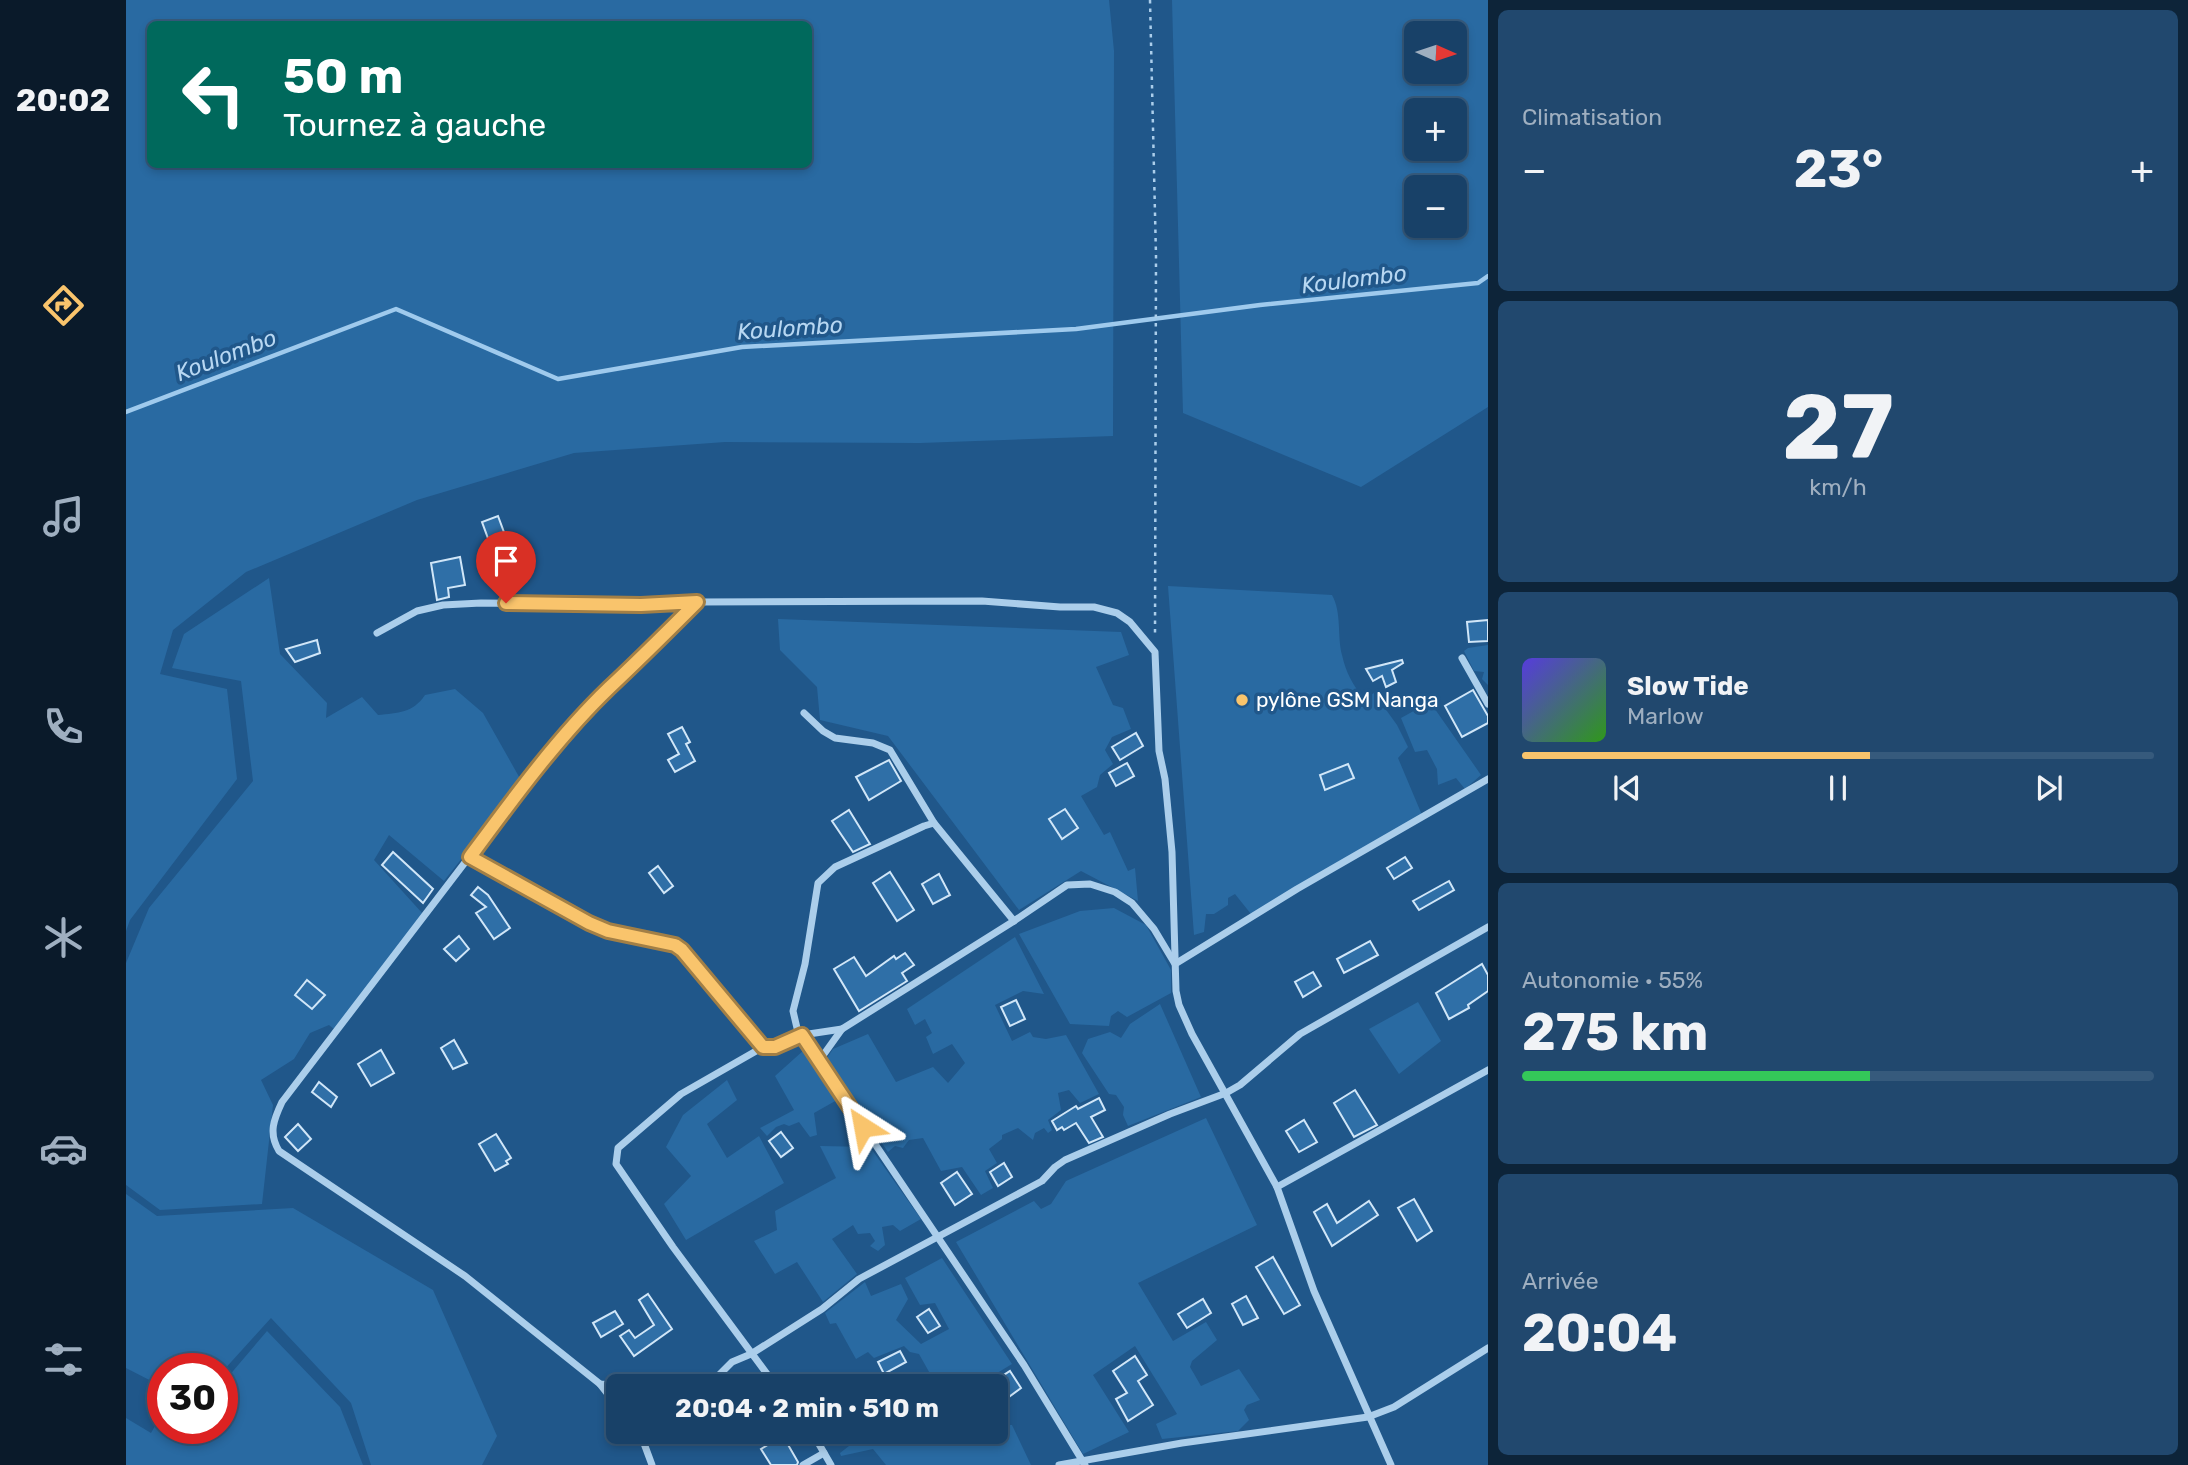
<!DOCTYPE html>
<html lang="fr">
<meta charset="utf-8">
<style>
:root{--surface:#184168;--page:#21486e;--text:#f1f3f6;--muted:#9fafc0;--line:#365a7c;--accent:#f9c46c}
body{margin:0;font-family:Rubik,sans-serif;background:var(--page);color:var(--text);height:100vh;display:flex;flex-direction:column;font-size:26px;white-space:nowrap}
*{box-sizing:border-box;margin:0}
p{font-size:23px;color:var(--muted)}
.icon{flex:none;width:38px;height:38px;fill:none;stroke:currentColor;stroke-width:2;stroke-linecap:round;stroke-linejoin:round}
.map{position:relative;flex:1;overflow:hidden}
.details{display:flex;flex-direction:column;gap:10px;padding:10px;background:#0d2439;width:700px}
.details>*{flex:none}
.guide{position:absolute;left:21px;top:21px;width:665px;height:147px;border-radius:10px;box-shadow:0 4px 10px #0003,0 0 0 2px var(--line);background:#00695c;color:#fff;overflow:hidden}
.needle{width:46px;rotate:93deg}
.buttons{position:absolute;left:1278px;top:21px;display:grid;gap:14px}
.buttons a{display:grid;place-items:center;width:63px;height:63px;border-radius:10px;background:var(--surface);box-shadow:0 4px 10px #0003,0 0 0 2px var(--line);font-size:35px}
.speed{position:absolute;left:21px;top:1353px;display:flex;gap:14px;font-size:35px;font-weight:700;text-align:center}
.speed>*{display:grid;place-content:center;width:91px;height:91px;border-radius:50%;background:var(--surface);box-shadow:0 4px 10px #0003,0 0 0 2px var(--line);line-height:1}
.speed .limit{border:10px solid #d22;background:#fff;color:#111}
.pin{position:absolute;display:grid;place-items:center;width:60px;height:60px;color:#fff;margin:-72px -30px;border-radius:50% 50% 50% 0;rotate:-45deg;box-shadow:0 0 7px #0007}
.pin .icon{rotate:45deg}
.me{position:absolute;width:77px;margin:-38px;rotate:326deg;stroke-linejoin:round;filter:drop-shadow(0 0 5px #0008)}
.turn{display:flex;align-items:center;gap:24px;height:147px;padding:0 21px;font-size:32px}
.turn .icon{width:91px;height:91px;stroke-width:2.5}
.turn b{display:block;font-size:49px;line-height:60px}
.big{font-size:52px;font-weight:700;line-height:1.1}
.details .card{flex:1;display:flex;flex-direction:column;justify-content:center;gap:10px;min-width:0;padding:0 24px;border-radius:10px;background:var(--page)}
.details .dial{align-items:center;gap:0}
.dial b{font-size:91px;line-height:1}
.song{display:flex;align-items:center;gap:21px}
.cover{width:84px;height:84px;border-radius:10px;background:linear-gradient(135deg,hsl(250 70% 55%),hsl(110 70% 35%))}
.played{height:7px;border-radius:4px;background:linear-gradient(90deg,var(--accent) 55%,var(--line) 55%)}
.keys{display:flex;justify-content:space-around;direction:ltr}
.heat{display:flex;justify-content:space-between;align-items:center;font-size:38px;direction:ltr}
.charge{height:10px;border-radius:5px;background:linear-gradient(90deg,#34c759 55%,var(--line) 0)}
.trip{position:absolute;left:480px;top:1374px;width:402px;height:70px;border-radius:10px;background:var(--surface);box-shadow:0 4px 10px #0003,0 0 0 2px var(--line);font-weight:700;line-height:70px;text-align:center}
main{display:flex;flex:1;min-height:0}
.tabs{display:flex;flex-direction:column;width:126px;justify-content:space-around;align-items:center;background:#0a1a2a;color:var(--muted)}
.tabs .icon{width:49px;height:49px}
.tabs .active{color:var(--accent)}
.tabs b{font-size:32px;color:var(--text)}
.map>svg:first-child{display:block}
.green{fill:#296aa2;fill-rule:evenodd}
.lines{fill:none;stroke-linecap:round;stroke-linejoin:round}
.stream{stroke:#9fcaed;stroke-width:4.5}
.building{fill:#2f6fa7;stroke:#d0e6f8;stroke-width:2}
.path{stroke:#abceeb;stroke-width:2.5;stroke-dasharray:3.5 5;stroke-linecap:butt}
.minor{stroke:#abceeb;stroke-width:7}
.route-casing{stroke:#a27f46;stroke-width:18}
.route{stroke:#f9c46c;stroke-width:12}
.poi-dot{fill:#f9c46c;stroke:#20578a;stroke-width:2.5}
.labels{text-anchor:middle;stroke-width:7;stroke-linejoin:round;paint-order:stroke}
.poi-label{font-size:21px;fill:#fff;stroke:#20578a;text-anchor:start}
.water-label{font-size:23px;font-style:italic;fill:#b7d7f2;stroke:#20578a}
</style>
<main>
<nav class="tabs">
<b>20:02</b>
<svg class="icon active" aria-label="directions" viewBox="0 0 24 24"><path d="M12 3l9 9-9 9-9-9zM9 14v-3h6M13 9l2 2-2 2"/></svg>
<svg class="icon" aria-label="music" viewBox="0 0 24 24"><path d="M9 18V5l10-2v13"/><circle cx="6" cy="18" r="3"/><circle cx="16" cy="16" r="3"/></svg>
<svg class="icon" aria-label="phone" viewBox="0 0 24 24"><path d="M5 4h4l2 5-3 2q2 4 5 5l2-3 5 2v4C11 20 4 13 5 4z"/></svg>
<svg class="icon" aria-label="climate" viewBox="0 0 24 24"><path d="M12 3v18M4 7l16 10M4 17L20 7"/></svg>
<svg class="icon" aria-label="car" viewBox="0 0 24 24"><path d="M5 17H2v-5l4-1 3-4h7l3 4 3 1v5h-3M9 17h6M6 11h13"/><circle cx="7" cy="17" r="2"/><circle cx="17" cy="17" r="2"/></svg>
<svg class="icon" aria-label="filters" viewBox="0 0 24 24"><path d="M4 7h16M4 17h16"/><circle cx="9" cy="7" r="2"/><circle cx="15" cy="17" r="2"/></svg>
</nav>
<div class="map">
<svg width="1362" height="1465" viewBox="0 0 1362 1465">
<rect width="100%" height="100%" fill="#20578a"/>
<g class="green">
<path d="M0,0H983L988,51L987,436L794,443L599,442L448,453L291,500L120,572L47,630L34,674L101,689L111,779L4,920L0,931ZM24,24H682V164H24Z"/>
<path d="M1046,0H1362V407L1235,487L1057,413ZM1290,33H1328V72H1290ZM1290,110H1328V149H1290ZM1290,187H1328V226H1290Z"/>
<path d="M143,578L154,654L201,703L200,718L236,697L252,715C272,713 287,713 299,695L329,689L357,713L396,782L318,881L263,835L248,860L297,914L208,1029L203,1025L184,1033L168,1059L135,1080L147,1105L136,1204L34,1210L0,1185V963L23,908L127,781L115,681L46,668L58,634Z"/>
<path d="M1042,586L1206,595C1216,613 1211,636 1216,655C1220,673 1227,685 1238,699L1248,693L1271,725L1282,747L1272,758L1296,815L1125,914L1109,894L1102,898V905L1088,914H1080L1078,932L1068,935Z"/>
<path d="M652,619L995,632L1003,655L970,667L987,705L997,708L1005,729L986,737L979,750L987,764L974,775L971,787L955,796L978,835L984,832L1002,871L1009,868L1012,901L955,871L893,910L762,736L694,720L691,687L654,650Z"/>
<path d="M1362,645V685L1356,679L1358,672L1348,671L1338,651L1342,648Z"/>
<path d="M1304,702L1355,775L1339,789L1330,778L1312,785L1311,769L1301,750L1289,752L1275,718Z"/>
<path d="M988,908L1020,925L1045,970V993L1001,1017L992,1011L985,1016L983,1026L944,1024L893,934L954,911Z"/>
<path d="M889,937L918,994L897,991L869,1005L886,1041L904,1032L907,1037L920,1039L940,1035L973,1094L954,1103L943,1090L932,1093L935,1110L922,1120L926,1130L922,1133L918,1128L909,1133L907,1140L892,1128L876,1135V1139L863,1149L871,1163L859,1171L867,1188L855,1195L836,1167L815,1171L797,1138L783,1140L777,1148L769,1146L762,1152L699,1061L707,1049L742,1034L770,1082L807,1067L822,1083L839,1063L826,1044L807,1054L800,1037L806,1033L799,1019L789,1025L781,1009Z"/>
<path d="M1292,1002L1315,1041L1273,1074L1243,1029Z"/>
<path d="M1034,1004L1075,1097L1002,1126L997,1115L998,1107L990,1095L983,1094L956,1053L962,1039L984,1032L995,1038L1004,1024Z"/>
<path d="M678,1050L711,1100L688,1113L691,1135L684,1137L673,1122L663,1126L658,1124L650,1127L641,1136L634,1128L668,1110L649,1076Z"/>
<path d="M601,1080L611,1100L581,1124L601,1158L633,1136L658,1183L560,1240L538,1204L565,1176L540,1147L557,1115Z"/>
<path d="M1080,1118L1131,1225L1012,1283L1047,1341L1080,1322L1091,1340L1066,1361L1064,1367L1075,1386L1113,1369L1134,1400L1121,1405L1118,1410L1123,1420L1112,1431L1036,1439L1030,1424L1051,1414L1009,1346L967,1375L1003,1432L957,1454L830,1242L908,1201L915,1209L925,1204L940,1181Z"/>
<path d="M694,1146L744,1147L795,1219L774,1231L767,1225L756,1227L759,1245L752,1251L744,1246L749,1241L744,1233L732,1234L727,1225L706,1239L731,1274L697,1302L671,1262L649,1274L628,1241L651,1230L649,1211L710,1178Z"/>
<path d="M0,1194L31,1216L167,1208L307,1290L371,1436L356,1465H245L225,1403L145,1318L96,1372V1368H37V1387L0,1368Z"/>
<path d="M816,1258L886,1364L853,1384L843,1376L819,1386H811L793,1354L784,1352L778,1346L748,1358L742,1352L730,1359L710,1323L704,1324L699,1313L739,1282L745,1296L775,1284L782,1299L770,1320L795,1344L823,1329L809,1303L794,1305L779,1278Z"/>
<path d="M141,1331L214,1407L237,1465H0V1418L25,1433L37,1412V1428H96V1384Z"/>
<path d="M870,1417L875,1425H886L905,1465H760L747,1449L715,1456L714,1453L737,1435L735,1432H870Z"/>
</g>
<g class="lines">
<path class="stream" d="M0,412L270,309L432,379L616,347L950,329L1134,305L1352,283L1362,276"/>
</g>
<g class="building">
<path d="M372,516L396,581L380,587L356,522Z"/>
<path d="M334,557L339,585L322,588L323,597L311,600L305,563Z"/>
<path d="M1362,620V641L1343,642L1341,622Z"/>
<path d="M191,640L194,653L169,662L160,649Z"/>
<path d="M1276,660L1277,663L1266,670L1270,682L1260,687L1256,676L1247,681L1240,669Z"/>
<path d="M1347,690L1362,716V723L1336,737L1319,706Z"/>
<path d="M556,727L564,742L560,744L569,761L549,772L542,760L553,754L542,734Z"/>
<path d="M1010,733L1017,746L994,760L986,747Z"/>
<path d="M763,760L775,781L743,800L730,777Z"/>
<path d="M1001,763L1008,776L990,786L983,773Z"/>
<path d="M1222,764L1228,778L1199,790L1194,775Z"/>
<path d="M939,809L952,828L936,839L923,819Z"/>
<path d="M723,810L744,844L727,852L706,821Z"/>
<path d="M267,852L307,889L297,903L256,865Z"/>
<path d="M1279,857L1286,868L1268,879L1261,868Z"/>
<path d="M532,866L547,886L538,893L523,873Z"/>
<path d="M764,872L788,910L771,921L747,883Z"/>
<path d="M813,874L824,895L807,904L796,884Z"/>
<path d="M1323,881L1328,890L1293,910L1287,901Z"/>
<path d="M352,887L362,895L384,928L368,939L350,913L360,907L345,895Z"/>
<path d="M333,936L343,949L330,961L318,949Z"/>
<path d="M1244,941L1252,955L1218,973L1211,959Z"/>
<path d="M779,953L788,965L776,973L781,981L733,1011L708,969L728,957L740,976L768,956L770,959Z"/>
<path d="M1356,964L1362,975V991L1342,1005L1343,1008L1323,1019L1310,993Z"/>
<path d="M1187,972L1195,986L1177,997L1169,982Z"/>
<path d="M181,980L199,995L186,1009L169,995Z"/>
<path d="M890,1000L899,1019L884,1026L875,1007Z"/>
<path d="M328,1040L341,1063L327,1069L315,1048Z"/>
<path d="M255,1050L268,1073L245,1086L232,1064Z"/>
<path d="M193,1082L211,1097L205,1107L186,1092Z"/>
<path d="M1229,1090L1251,1125L1228,1137L1208,1103Z"/>
<path d="M973,1098L979,1110L965,1117L977,1137L963,1143L950,1123L938,1130L936,1127L931,1130L926,1121L950,1106L952,1109Z"/>
<path d="M1178,1120L1191,1142L1173,1152L1160,1131Z"/>
<path d="M172,1124L185,1139L172,1151L159,1137Z"/>
<path d="M655,1132L667,1148L655,1157L643,1141Z"/>
<path d="M370,1134L385,1158L380,1161L382,1164L369,1171L353,1144Z"/>
<path d="M878,1163L886,1177L872,1186L864,1172Z"/>
<path d="M831,1172L846,1194L829,1205L815,1183Z"/>
<path d="M1288,1199L1306,1231L1291,1241L1272,1208Z"/>
<path d="M1243,1201L1252,1215L1206,1246L1188,1212L1201,1204L1211,1223Z"/>
<path d="M1147,1257L1174,1305L1158,1314L1130,1267Z"/>
<path d="M522,1294L546,1329L508,1356L494,1336L503,1330L509,1338L528,1325L513,1300Z"/>
<path d="M1120,1296L1132,1318L1117,1325L1106,1304Z"/>
<path d="M1077,1299L1085,1313L1061,1328L1052,1314Z"/>
<path d="M803,1309L814,1326L802,1333L791,1317Z"/>
<path d="M489,1311L497,1324L475,1337L467,1323Z"/>
<path d="M774,1351L780,1362L758,1374L752,1362Z"/>
<path d="M1009,1356L1021,1375L1012,1381L1027,1405L1002,1421L990,1399L1001,1393L987,1371Z"/>
<path d="M884,1371L895,1388L876,1402L870,1393V1386L864,1384Z"/>
<path d="M657,1436L672,1462L671,1465H645L635,1449Z"/>
</g>
<g class="lines">
<path class="path" d="M1024,0L1030,256L1029,637"/>
<g class="minor">
<path d="M251,633L291,611L317,605L355,603L515,605L571,602L856,601L934,607H968L991,613L1004,622L1029,652L1033,751L1039,779L1046,852L1050,991L1053,1005L1066,1034L1151,1187L1188,1291L1265,1465"/>
<path d="M1336,658L1362,704"/>
<path d="M678,713L697,731L709,738L747,743L764,750L808,823"/>
<path d="M344,857L463,923L482,931L549,945L556,950L637,1047"/>
<path d="M888,921L808,823L798,826L709,867L692,883L679,964L667,1011L671,1028L693,1061L898,1365L959,1465"/>
<path d="M693,1061L716,1029"/>
<path d="M1151,1187L1362,1070"/>
<path d="M474,1384L492,1407"/>
<path d="M498,1386L474,1384L339,1276L153,1151C142,1133 148,1119 156,1102L402,780L483,688L570,602"/>
<path d="M582,1386L606,1362L625,1354L696,1309L733,1279L916,1181L929,1167L939,1160L1044,1114L1100,1093L1114,1085L1174,1034L1362,927"/>
<path d="M650,1386L547,1247L490,1164L492,1148L555,1094L637,1047H649L676,1035L716,1029L888,921L941,885L964,884L989,892L1006,903L1028,929L1049,964L1171,889L1362,779"/>
<path d="M510,1432L516,1438L526,1465"/>
<path d="M686,1432L705,1465"/>
<path d="M677,1465L698,1453"/>
<path d="M933,1465L1056,1443L1242,1417L1268,1407L1362,1348"/>
</g>
</g>
<g class="lines">
<defs>
<path id="route" d="M380,603L515,605L571,602C542,631 513,660 483,688C432,737 386,800 344,857L463,923L482,931L549,945L556,950L637,1047H649L676,1035L737,1127"/>
</defs>
<use href="#route" class="route-casing"/>
<use href="#route" class="route"/>
</g>
<circle class="poi-dot" cx="1116" cy="700" r="7"/>
<g class="labels">
<g class="poi-label">
<text x="1130" y="707">pylône GSM Nanga</text>
</g>
<g class="water-label">
<text transform="translate(1228 279) rotate(-7)" y="8">Koulombo</text>
<text transform="translate(664 328) rotate(-4)" y="8">Koulombo</text>
<text transform="translate(100 355) rotate(-21)" y="8">Koulombo</text>
</g>
</g>
</svg>
<div class="buttons">
<a><svg class="needle" viewBox="-14 -14 28 28"><path d="M0-13l5 13h-10z" fill="#e53935"/><path d="M0 13l5-13h-10z" fill="#9fafc0"/></svg></a>
<a>+</a>
<a>−</a>
</div>
<div class="speed"><div class="limit">30</div></div>
<div class="pin" style="left:380px;top:603px;background:#d93025"><svg class="icon" aria-label="arrive" viewBox="0 0 24 24"><path d="M6 21V4h12l-3 4 3 4H6"/></svg></div>
<svg class="me" style="left:737px;top:1127px" viewBox="-20 -20 40 40"><path d="M0-17L14 15 0 8-14 15z" fill="#f9c46c" stroke="#fff" stroke-width="4"/></svg>
<div class="trip">20:04 · 2 min · 510 m</div>
<div class="guide">
<div class="turn"><svg class="icon" aria-label="left" viewBox="0 0 24 24"><path d="M17 20v-9H6M10 6l-5 5 5 5"/></svg><div><b>50 m</b>Tournez à gauche</div></div>
</div>
</div>
<section class="details">
<div class="card"><p>Climatisation</p>
<div class="heat"><a>−</a><b class="big">23°</b><a>+</a></div>
</div>
<div class="card dial"><b>27</b><p>km/h</p></div>
<div class="card">
<div class="song"><i class="cover"></i><div><b>Slow Tide</b><p>Marlow</p></div></div>
<div class="played"></div>
<div class="keys"><svg class="icon" aria-label="previous" viewBox="0 0 24 24"><path d="M18 5L8 12l10 7zM5 5v14"/></svg><svg class="icon" aria-label="pause" viewBox="0 0 24 24"><path d="M8 5v14M16 5v14"/></svg><svg class="icon" aria-label="next" viewBox="0 0 24 24"><path d="M6 5l10 7-10 7zM19 5v14"/></svg></div>
</div>
<div class="card"><p>Autonomie · 55%</p><b class="big">275 km</b><div class="charge"></div></div>
<div class="card"><p>Arrivée</p><b class="big">20:04</b></div>
</section>
</main>
